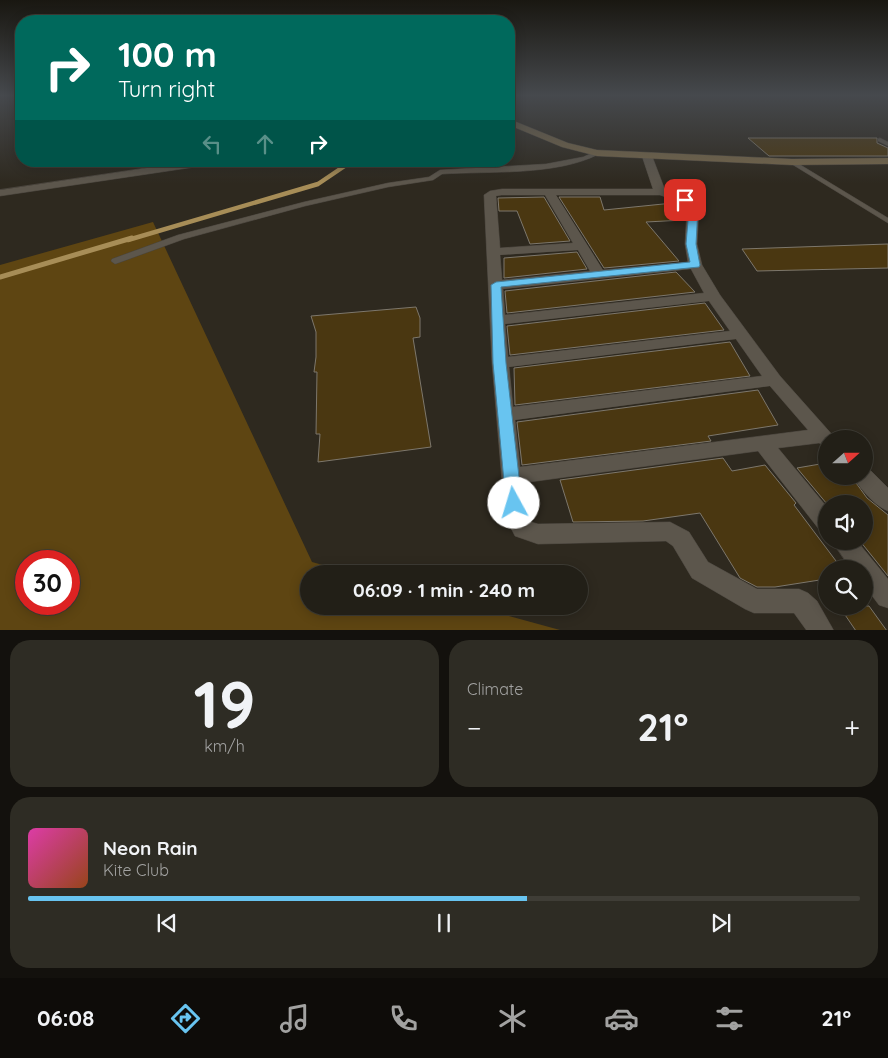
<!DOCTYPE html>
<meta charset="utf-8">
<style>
:root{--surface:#221f17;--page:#2e2c24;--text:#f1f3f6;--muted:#a2a2a1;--line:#3f3d36;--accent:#68c4f0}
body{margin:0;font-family:Quicksand,sans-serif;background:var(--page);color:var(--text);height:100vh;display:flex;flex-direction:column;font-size:19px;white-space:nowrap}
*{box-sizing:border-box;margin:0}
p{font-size:16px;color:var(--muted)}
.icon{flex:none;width:28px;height:28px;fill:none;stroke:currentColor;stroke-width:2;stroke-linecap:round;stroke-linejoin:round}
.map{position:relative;height:630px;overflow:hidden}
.panel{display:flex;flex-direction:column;gap:10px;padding:10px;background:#13110d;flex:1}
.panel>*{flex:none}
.top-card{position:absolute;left:15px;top:15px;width:500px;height:152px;border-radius:20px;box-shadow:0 2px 12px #0003,0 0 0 1px var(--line);background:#00695c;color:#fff;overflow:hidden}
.needle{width:32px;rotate:69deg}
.buttons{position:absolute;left:818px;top:430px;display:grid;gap:10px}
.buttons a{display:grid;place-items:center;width:55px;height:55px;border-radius:50%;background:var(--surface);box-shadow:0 2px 12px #0003,0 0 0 1px var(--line);font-size:25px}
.speed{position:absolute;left:15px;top:550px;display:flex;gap:10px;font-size:25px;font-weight:700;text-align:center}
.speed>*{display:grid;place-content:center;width:65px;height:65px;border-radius:50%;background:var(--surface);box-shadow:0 2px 12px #0003,0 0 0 1px var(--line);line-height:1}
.speed .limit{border:8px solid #d22;background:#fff;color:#111}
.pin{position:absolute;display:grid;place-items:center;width:42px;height:42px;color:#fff;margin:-21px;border-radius:10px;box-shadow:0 2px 8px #0006}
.me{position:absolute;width:55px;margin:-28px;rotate:354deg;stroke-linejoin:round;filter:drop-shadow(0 0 4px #0008)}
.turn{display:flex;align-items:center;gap:18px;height:105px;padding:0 20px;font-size:22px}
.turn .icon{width:65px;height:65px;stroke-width:2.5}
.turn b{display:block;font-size:35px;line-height:42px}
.lanes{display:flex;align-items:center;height:48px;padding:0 20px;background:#0003;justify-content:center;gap:25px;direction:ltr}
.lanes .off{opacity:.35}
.big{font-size:38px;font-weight:700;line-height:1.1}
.panel .tile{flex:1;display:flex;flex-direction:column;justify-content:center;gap:8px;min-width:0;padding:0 18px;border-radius:20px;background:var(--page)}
.panel .dial{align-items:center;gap:0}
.dial b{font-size:65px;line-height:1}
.song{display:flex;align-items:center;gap:15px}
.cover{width:60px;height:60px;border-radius:8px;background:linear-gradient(135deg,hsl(320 70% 55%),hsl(20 70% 35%))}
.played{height:5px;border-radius:2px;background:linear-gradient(90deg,var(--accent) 60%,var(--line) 60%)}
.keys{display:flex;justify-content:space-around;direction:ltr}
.heat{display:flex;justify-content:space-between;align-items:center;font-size:28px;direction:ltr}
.panel .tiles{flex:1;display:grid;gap:10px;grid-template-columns:1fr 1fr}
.tile:last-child{grid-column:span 2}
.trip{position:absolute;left:300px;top:565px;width:288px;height:50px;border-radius:25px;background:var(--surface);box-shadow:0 2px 12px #0003,0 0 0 1px var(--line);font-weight:700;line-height:50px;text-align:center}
.dock{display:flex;height:80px;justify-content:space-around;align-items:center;background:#0e0c09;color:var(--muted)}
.dock .icon{width:35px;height:35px}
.dock .current{color:var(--accent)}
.dock b{font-size:22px;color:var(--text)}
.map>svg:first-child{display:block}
.green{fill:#5e4512;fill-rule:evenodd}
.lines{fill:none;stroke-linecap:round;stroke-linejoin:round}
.stream-far1{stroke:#a78d57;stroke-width:4.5}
.stream{stroke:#a78d57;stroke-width:5}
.building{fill:#4a3711;stroke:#7d776c}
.service-casing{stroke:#49443d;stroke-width:1}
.minor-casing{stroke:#49443d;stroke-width:1}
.secondary-casing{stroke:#49443d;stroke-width:1}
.service{fill:#5c564c;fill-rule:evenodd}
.minor{fill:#5c564c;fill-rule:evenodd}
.secondary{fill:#75664a;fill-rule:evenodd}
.route{fill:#68c4f0;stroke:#447f9c}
</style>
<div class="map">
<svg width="888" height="631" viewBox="0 0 888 631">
<rect width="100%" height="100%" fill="#2e291f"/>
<path class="green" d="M153,222L312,562L355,574H309V606H472L560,630L0,631V265ZM26,561H69V604H26Z"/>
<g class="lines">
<path class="stream-far1" d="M128,240L318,184L352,161"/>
<path class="stream" d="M0,277L132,238"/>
</g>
<g class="building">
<path d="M748,138H877V143L888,148V156H769Z"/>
<path d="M544,197L570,241L530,244L517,211H499L498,198Z"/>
<path d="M559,197H600L604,210L673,203L685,216L684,220L646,222L679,261L604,268Z"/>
<path d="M888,244V268L757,271L742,249Z"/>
<path d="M577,252L587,269L504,278V258Z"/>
<path d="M676,272L695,292L507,313L505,291Z"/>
<path d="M705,303L724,330L510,355L507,326Z"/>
<path d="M416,307L420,318V337L413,338L431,447L318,462L320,434H316L317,372H314L316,357V332L311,316Z"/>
<path d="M730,342L750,376L515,405L514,368Z"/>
<path d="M758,390L778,425L708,436L711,441L522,465L517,422Z"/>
<path d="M723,458L732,471L765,465L796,503L794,505L842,569H826V579L775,587H757L740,578L700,513L643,521L573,522L560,480Z"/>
<path d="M826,463V476H851L867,498L888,515V576L860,541H864V504H827L797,468Z"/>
<path d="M839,606H869L887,631H856Z"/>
</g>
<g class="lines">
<defs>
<g id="service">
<path d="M880,138L888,142V146L878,141V139Z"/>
<path d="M597,151L599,152V154C556,176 490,171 442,174L433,180L388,187L305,206L184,239L118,263L115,264L111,261L112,259L178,235L304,202L388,183L429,177L440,170L546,164L583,157Z"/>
<path d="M790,161H794L888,218V223L790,163Z"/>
</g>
<g id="minor">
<path d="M647,153L652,156L665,190L686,197L699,208L697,244L702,265L720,295L780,376L836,439H826V446L819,443L778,448L826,506V530L818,528L758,451L522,483L527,515L531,522L538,524L670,522L689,532L708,562L757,589H799L808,593L817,601L834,631H807L794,613H754L745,609L692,578L673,546L666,541L538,544L515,536L505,516L492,363L484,195L490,191L502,189H653L642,156ZM502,195H545L573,243L500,248L496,196ZM556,195H660L674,200L687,209L685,244L688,262L603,270ZM578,250L590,271L502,280L500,255ZM691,269L704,293L505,315L503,289ZM709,301L730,331L508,357L505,324ZM736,339L762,376L513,407L509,367ZM770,386L808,430L520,467L515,420Z"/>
<path d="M193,161H220L215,164L0,196V190Z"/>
<path d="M864,468L870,470L888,488V511C875,506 860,489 853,476H864Z"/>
<path d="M832,541H857L888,579V608L879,605L864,585V569H851Z"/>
</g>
<path id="secondary" d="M509,119L568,143L597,150L792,159L888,158V164L792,165L597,156L562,147L509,125Z"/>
</defs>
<use href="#service" class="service-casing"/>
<use href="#minor" class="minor-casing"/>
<use href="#secondary" class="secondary-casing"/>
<use href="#service" class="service"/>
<use href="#minor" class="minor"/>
<use href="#secondary" class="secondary"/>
</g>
<linearGradient id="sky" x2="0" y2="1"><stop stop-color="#191711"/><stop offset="0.52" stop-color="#46494d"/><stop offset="1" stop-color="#46494d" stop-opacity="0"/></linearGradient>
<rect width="888" height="183" fill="url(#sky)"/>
<path class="route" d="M682,198H688L698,208L696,244L700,265L699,267L501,287L506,363L522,503L520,507L514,509L509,507L506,503L493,363L491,285L496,282L690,262L686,244L689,209L681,200Z"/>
</svg>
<div class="buttons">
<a><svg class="needle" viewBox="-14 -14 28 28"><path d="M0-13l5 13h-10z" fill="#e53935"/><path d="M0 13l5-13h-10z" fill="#a2a2a1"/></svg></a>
<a><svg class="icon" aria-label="sound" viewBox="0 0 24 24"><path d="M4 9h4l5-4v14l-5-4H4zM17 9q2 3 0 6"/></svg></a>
<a><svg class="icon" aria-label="search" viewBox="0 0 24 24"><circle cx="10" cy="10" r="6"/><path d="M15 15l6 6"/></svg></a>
</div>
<div class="speed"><div class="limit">30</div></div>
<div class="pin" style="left:685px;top:200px;background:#d93025"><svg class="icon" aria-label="arrive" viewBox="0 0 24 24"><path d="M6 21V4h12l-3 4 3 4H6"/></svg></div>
<svg class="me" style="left:514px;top:503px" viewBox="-20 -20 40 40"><circle r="19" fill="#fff"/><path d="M0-13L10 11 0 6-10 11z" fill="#68c4f0"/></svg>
<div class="trip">06:09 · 1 min · 240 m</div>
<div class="top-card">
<div class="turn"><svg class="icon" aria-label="right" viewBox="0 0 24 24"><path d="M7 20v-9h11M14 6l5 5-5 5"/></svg><div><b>100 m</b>Turn right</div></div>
<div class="lanes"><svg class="icon off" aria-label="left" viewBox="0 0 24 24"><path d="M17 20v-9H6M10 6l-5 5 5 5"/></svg><svg class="icon off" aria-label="ahead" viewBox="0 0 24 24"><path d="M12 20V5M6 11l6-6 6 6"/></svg><svg class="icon" aria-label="right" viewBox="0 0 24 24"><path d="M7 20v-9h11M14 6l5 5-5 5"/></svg></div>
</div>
</div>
<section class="panel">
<div class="tiles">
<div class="tile dial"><b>19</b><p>km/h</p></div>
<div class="tile"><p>Climate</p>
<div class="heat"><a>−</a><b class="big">21°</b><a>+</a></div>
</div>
<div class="tile">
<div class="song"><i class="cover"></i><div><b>Neon Rain</b><p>Kite Club</p></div></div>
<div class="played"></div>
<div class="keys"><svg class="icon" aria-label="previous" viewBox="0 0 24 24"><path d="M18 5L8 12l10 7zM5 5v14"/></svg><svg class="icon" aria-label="pause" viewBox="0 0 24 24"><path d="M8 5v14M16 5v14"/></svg><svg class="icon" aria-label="next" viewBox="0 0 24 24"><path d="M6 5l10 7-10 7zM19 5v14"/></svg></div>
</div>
</div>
</section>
<nav class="dock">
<b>06:08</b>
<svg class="icon current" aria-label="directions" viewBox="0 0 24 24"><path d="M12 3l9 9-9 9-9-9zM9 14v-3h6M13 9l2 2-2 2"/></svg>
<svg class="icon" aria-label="music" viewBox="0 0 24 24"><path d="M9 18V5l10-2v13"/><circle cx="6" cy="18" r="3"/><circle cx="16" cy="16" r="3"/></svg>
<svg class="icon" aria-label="phone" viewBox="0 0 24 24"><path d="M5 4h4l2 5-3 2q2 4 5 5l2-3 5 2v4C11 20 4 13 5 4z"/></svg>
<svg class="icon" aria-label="climate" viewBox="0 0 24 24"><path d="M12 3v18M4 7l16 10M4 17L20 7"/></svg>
<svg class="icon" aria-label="car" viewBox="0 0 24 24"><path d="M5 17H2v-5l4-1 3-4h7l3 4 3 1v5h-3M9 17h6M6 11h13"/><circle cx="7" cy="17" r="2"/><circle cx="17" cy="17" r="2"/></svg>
<svg class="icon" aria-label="filters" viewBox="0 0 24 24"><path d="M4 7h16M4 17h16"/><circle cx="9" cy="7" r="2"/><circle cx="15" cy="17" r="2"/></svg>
<b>21°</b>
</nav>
